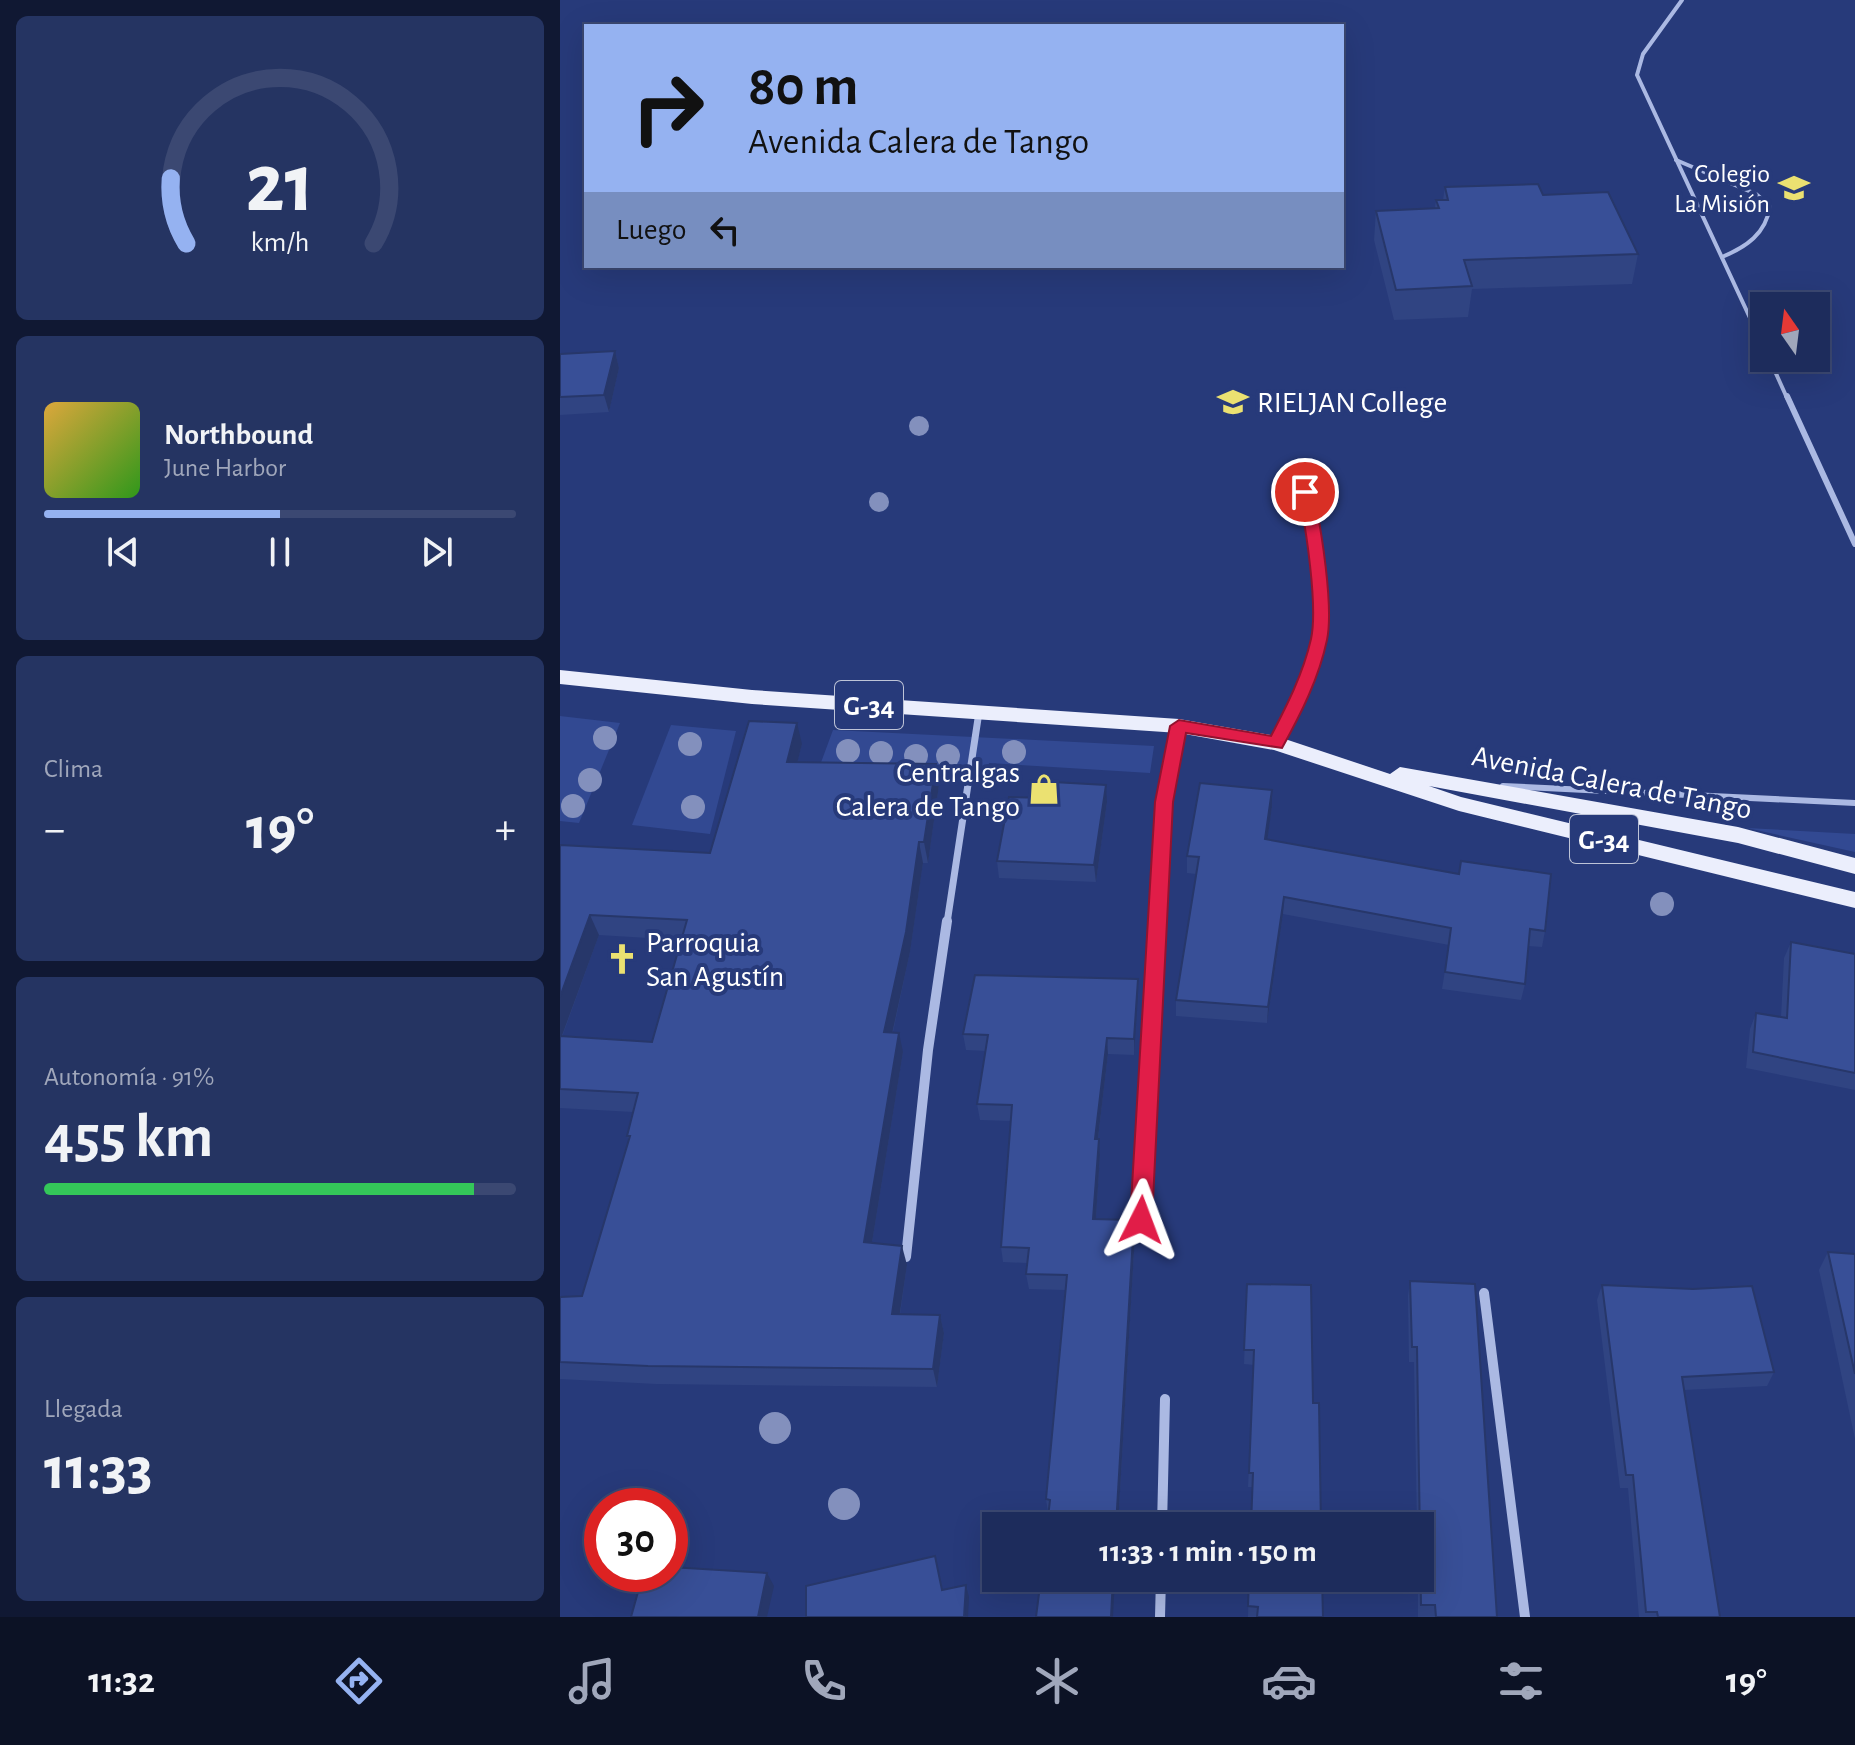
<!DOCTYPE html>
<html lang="es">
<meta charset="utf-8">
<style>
:root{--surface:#1d2c5c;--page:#253462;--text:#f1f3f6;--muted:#a0a7bb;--line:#3b4872;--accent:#95b2f1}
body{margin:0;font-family:"Alegreya Sans",sans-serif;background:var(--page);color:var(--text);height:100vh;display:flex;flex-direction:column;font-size:30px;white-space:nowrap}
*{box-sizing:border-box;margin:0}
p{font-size:26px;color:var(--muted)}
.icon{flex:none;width:44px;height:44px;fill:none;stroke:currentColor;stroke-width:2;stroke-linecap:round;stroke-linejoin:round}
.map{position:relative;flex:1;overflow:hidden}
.side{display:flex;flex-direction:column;gap:16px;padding:16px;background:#101833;width:560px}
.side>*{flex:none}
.top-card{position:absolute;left:24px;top:24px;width:760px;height:244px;border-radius:0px;box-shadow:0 8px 32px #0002,0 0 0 2px var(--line);background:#95b2f1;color:#111;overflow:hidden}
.needle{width:52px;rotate:346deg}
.fabs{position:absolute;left:1190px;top:292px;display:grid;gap:16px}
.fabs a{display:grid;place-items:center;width:80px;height:80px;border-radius:0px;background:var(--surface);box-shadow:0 8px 32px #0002,0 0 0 2px var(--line);font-size:40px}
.speed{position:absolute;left:24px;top:1488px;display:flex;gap:16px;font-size:40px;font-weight:700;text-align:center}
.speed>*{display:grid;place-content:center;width:104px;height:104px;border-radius:50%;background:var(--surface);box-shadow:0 8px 32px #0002,0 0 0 2px var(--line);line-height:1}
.speed .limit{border:12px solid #d22;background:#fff;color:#111}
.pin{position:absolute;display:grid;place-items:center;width:68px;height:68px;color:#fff;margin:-34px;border:4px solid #fff;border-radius:50%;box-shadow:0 2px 8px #0007}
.me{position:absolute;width:88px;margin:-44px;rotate:3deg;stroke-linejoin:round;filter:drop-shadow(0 0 6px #0008)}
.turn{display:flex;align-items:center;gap:28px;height:168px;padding:0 32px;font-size:36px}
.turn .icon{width:104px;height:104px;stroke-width:2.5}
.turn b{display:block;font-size:56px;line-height:68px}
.then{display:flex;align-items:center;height:76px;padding:0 32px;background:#0003;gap:16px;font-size:30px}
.big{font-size:60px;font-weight:700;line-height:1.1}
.side .card{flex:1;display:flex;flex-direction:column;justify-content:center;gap:12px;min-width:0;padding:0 28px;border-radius:12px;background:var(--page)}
.side .dial{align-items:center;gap:0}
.dial svg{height:208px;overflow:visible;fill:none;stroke:var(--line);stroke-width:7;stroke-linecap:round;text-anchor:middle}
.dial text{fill:var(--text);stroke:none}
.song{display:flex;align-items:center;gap:24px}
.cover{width:96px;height:96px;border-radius:12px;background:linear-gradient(135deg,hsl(40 70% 55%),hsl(110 70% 35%))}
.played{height:8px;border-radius:4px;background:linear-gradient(90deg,var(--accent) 50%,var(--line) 50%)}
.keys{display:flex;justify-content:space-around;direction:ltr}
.heat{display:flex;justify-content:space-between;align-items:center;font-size:44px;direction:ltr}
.charge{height:12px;border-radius:6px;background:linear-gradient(90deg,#34c759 91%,var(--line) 0)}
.trip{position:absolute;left:422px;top:1512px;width:452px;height:80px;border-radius:0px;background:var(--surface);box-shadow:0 8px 32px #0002,0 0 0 2px var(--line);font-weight:700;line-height:80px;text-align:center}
.tabs{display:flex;height:128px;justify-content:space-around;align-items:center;background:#0c1225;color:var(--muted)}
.tabs .icon{width:56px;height:56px}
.tabs .current{color:var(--accent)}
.tabs b{font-size:36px;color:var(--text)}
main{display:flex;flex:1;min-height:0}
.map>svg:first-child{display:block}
.green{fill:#324992}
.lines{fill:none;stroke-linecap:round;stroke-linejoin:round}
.service-far1{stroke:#abb9e3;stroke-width:4}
.service{stroke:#abb9e3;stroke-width:6}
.minor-far1{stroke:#abb9e3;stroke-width:7}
.minor{stroke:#abb9e3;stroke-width:10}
.primary{fill:#ebeefc;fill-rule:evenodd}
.tree{fill:#8390bd}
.wall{fill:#304482;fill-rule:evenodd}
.shaded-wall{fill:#27376a}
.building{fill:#384f97;stroke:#27376a;stroke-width:2}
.route{fill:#e11d48;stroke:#92132f;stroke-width:2}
.labels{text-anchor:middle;stroke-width:8;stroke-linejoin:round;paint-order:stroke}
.far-poi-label{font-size:26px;fill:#fff;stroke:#273a7a;text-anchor:end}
.shield{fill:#273a7a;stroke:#bec4d7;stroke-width:2}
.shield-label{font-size:28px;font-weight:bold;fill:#fff}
.poi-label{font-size:30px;fill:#fff;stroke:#273a7a;text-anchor:start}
.street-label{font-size:30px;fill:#fff;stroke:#273a7a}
</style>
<main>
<section class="side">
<div class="card dial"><svg viewBox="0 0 100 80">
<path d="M14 69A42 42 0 1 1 86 69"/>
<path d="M14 69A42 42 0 0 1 8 44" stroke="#95b2f1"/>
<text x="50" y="56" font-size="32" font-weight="700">21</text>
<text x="50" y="72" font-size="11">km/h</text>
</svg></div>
<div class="card">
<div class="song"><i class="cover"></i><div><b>Northbound</b><p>June Harbor</p></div></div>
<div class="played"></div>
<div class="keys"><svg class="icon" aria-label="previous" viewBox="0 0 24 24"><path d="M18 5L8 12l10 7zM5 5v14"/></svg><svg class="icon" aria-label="pause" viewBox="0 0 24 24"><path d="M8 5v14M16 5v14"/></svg><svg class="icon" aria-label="next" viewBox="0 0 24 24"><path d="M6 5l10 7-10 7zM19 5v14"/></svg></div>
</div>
<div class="card"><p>Clima</p>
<div class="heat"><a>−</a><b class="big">19°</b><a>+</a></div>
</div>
<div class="card"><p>Autonomía · 91%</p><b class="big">455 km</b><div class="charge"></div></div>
<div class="card"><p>Llegada</p><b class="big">11:33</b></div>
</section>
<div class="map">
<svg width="1295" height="1617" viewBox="0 0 1295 1617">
<rect width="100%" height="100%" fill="#273a7a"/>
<g class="green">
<path d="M0,716L60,723L19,823L0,821Z"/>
<path d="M111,725L176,731L150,834L72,825Z"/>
<path d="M273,730L594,746L590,773L429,763L426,783L256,776Z"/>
<path d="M1187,828L1295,834V852Z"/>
</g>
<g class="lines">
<g class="service-far1">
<path d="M1122,0L1083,54L1077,75L1204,348"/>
<path d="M1116,160L1196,194L1210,206C1206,234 1186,247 1162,257"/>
<path d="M1209,358L1227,398"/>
</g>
<g class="service">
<path d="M1227,396L1295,544"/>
<path d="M716,743C730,717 745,692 754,664C771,610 757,546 745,492"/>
<path d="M943,786L1295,803"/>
</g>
<g class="minor-far1">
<path d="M387,923L419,712"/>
<path d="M597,923L604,802L619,726"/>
</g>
<g class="minor">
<path d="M581,1220L597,921"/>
<path d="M346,1257L368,1050L387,921"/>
<path d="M924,1293L965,1617"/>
<path d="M602,1526L605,1399"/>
<path d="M600,1617L601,1578"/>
</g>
<path class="primary" d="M0,670L192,690L619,719L716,736L830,774L840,767L1178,827L1295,858V874L1178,843L869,786L901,797L1295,892V908L899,811L714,750L619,733L192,704L0,684Z"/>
</g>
<g class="tree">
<circle cx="359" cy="426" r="10"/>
<circle cx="319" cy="502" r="10"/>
<circle cx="45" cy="738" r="12"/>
<circle cx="130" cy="744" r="12"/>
<circle cx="288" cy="751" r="12"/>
<circle cx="454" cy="752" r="12"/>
<circle cx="321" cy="753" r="12"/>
<circle cx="356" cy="756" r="12"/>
<circle cx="388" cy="756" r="12"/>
<circle cx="30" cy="780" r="12"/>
<circle cx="13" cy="806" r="12"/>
<circle cx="133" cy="807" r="12"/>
<circle cx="1102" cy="904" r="12"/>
<circle cx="215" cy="1428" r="16"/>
<circle cx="284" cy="1504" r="16"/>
</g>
<g class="wall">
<path d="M885,187L983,195L1078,254L1072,284L912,289L908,317L834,320L814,240L816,211L875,208L876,200H883Z"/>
<path d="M55,351L59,368L49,412L0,415V354Z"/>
<path d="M242,744L237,762L376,764L379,785L368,863H363L350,952L333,1032L343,1052L312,1243L347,1265L340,1315H380L384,1333L377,1387L96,1384L0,1379V1297L22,1296L69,1140L67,1136L73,1112L0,1108V845L150,853ZM39,935L121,940L92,1042L2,1037Z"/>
<path d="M547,802L536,882L439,878L437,861Z"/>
<path d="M712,807L707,839L985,931L982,947L968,946L965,984L961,1000L882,989L889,945L723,914L707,1023L616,1016V1000L636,874L627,873V856Z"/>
<path d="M1231,942L1295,954V1090L1186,1068L1190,1029L1196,1013L1221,1017L1224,958Z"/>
<path d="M578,979V996L574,1055L548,1054L538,1139H539L540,1155L536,1219L574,1220L575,1235L558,1526H487L488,1513L486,1499L505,1290L469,1289L466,1274L467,1263L443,1262L441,1247L451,1121L420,1120L417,1104L426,1051L406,1050L403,1034Z"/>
<path d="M1268,1252L1295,1254V1439L1259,1270Z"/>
<path d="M850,1281L937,1617H858V1578H860V1526H857L854,1362H849L848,1296Z"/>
<path d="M687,1284L751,1285L692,1487H688L694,1365L684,1364Z"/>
<path d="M1042,1285L1214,1372L1207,1386L1124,1390L1160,1617H1079L1068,1488H1060L1037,1300Z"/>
<path d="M689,1578L763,1617H688Z"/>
</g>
<g class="shaded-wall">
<path d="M55,351L59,368L49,412L44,395Z"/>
<path d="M237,723L242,744L232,783L227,762Z"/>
<path d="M376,764L379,785L368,863L364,842Z"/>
<path d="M546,785L547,802L536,882L534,865Z"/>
<path d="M712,790V807L705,856V839Z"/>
<path d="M359,842L363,863L350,952L328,1052L324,1032Z"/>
<path d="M724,897L723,914L707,1023L708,1007Z"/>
<path d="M30,915L39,935L0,1041V997Z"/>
<path d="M578,979V996L574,1055V1039Z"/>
<path d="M339,1033L343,1052L309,1261L304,1242Z"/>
<path d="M547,1038L548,1054L536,1155L535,1139Z"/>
<path d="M539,1139L540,1155L535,1234L533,1219Z"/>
<path d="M574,1220L575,1235L558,1526H556Z"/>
<path d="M342,1246L347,1265L337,1332L332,1314Z"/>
<path d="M380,1315L384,1333L377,1387L373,1369Z"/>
<path d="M207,1573L214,1586L207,1617H198Z"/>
<path d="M553,1578H555L553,1617H551Z"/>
<path d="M406,1585L409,1597L408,1617H404Z"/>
</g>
<g class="building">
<path d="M978,184L983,195L1048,192L1078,254L904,260L912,286L836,290L816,211L879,208L876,200H888L885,187Z"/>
<path d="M55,351L44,395L0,397V354Z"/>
<path d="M189,721L237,723L227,762L376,764L364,842H359L346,932L324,1032L339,1033L304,1242L342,1246L332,1314L380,1315L373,1369L88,1366L0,1362V1297L22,1296L70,1136H67L78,1093L0,1089V1036L92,1042L127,920L30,915L0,997V845L150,853Z"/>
<path d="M493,782L546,785L534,865L437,861L449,797L490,798Z"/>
<path d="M640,783L712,790L705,839L899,874L901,861L991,874L985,931L970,929L965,984L885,972L891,928L724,897L708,1007L616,1000L639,857L627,856Z"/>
<path d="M1231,942L1295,954V1073L1193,1052L1196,1013L1227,1018Z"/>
<path d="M415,975L578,979L574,1039L547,1038L535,1139H539L533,1219L574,1220L556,1526H487L490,1500L486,1499L507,1275L466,1274L469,1248L441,1247L452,1105L417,1104L428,1035L403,1034Z"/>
<path d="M1268,1252L1295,1254V1374Z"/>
<path d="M850,1281L915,1284L937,1617H876L875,1605H861L857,1347H852Z"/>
<path d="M687,1284L751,1285L753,1403H759L761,1526H691L693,1473H689L694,1350H684Z"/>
<path d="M1042,1285L1133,1289L1192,1286L1214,1372L1122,1377L1160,1617H1098L1097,1612H1086L1073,1475H1066Z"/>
<path d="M375,1556L382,1590L406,1585L404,1617H246V1586Z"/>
<path d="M110,1567L207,1573L198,1617H71L83,1574H110Z"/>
<path d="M481,1578H553L551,1617H476Z"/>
<path d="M689,1578H762L763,1617H697L698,1607L688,1606Z"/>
</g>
<path class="route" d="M745,488L753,492C761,526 774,607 767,640C759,678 741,714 722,748L626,733L613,802L592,1220L589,1227L581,1230L574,1227L570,1220L595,802L610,726L619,720L711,736C727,705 743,674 751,639C758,607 746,526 738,492Z"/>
<defs>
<symbol id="school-bare" viewBox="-9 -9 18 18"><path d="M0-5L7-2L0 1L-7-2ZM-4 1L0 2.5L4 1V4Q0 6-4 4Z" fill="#ebe171" stroke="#273a7a" stroke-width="2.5" paint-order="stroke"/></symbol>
<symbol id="shop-bare" viewBox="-9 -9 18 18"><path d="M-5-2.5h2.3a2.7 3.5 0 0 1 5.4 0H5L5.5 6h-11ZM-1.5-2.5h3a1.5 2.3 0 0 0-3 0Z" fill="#ebe171" stroke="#273a7a" stroke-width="2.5" paint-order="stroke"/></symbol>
<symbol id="church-bare" viewBox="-9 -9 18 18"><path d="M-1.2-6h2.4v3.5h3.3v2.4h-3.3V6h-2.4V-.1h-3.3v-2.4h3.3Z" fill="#ebe171" stroke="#273a7a" stroke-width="2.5" paint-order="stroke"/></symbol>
</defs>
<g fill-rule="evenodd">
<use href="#school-bare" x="1212" y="166" width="44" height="44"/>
<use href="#school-bare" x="651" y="380" width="44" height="44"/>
<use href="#shop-bare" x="462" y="767" width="44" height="44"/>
<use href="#church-bare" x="40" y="937" width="44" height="44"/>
</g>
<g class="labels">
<g class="far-poi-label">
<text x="1210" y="182">Colegio<tspan x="1210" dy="30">La Misión</tspan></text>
</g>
<g class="shield">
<rect x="275" y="681" width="68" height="48" rx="6"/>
<rect x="1010" y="815" width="68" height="48" rx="6"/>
</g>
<g class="shield-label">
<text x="309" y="715">G-34</text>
<text x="1044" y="849">G-34</text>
</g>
<g class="poi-label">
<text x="697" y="412">RIELJAN College</text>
<text x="460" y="782" text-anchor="end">Centralgas<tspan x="460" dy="34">Calera de Tango</tspan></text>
<text x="86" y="952">Parroquia<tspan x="86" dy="34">San Agustín</tspan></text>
</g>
<g class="street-label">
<text transform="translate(1052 782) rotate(11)" y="10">Avenida Calera de Tango</text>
</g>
</g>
</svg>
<div class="fabs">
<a><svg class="needle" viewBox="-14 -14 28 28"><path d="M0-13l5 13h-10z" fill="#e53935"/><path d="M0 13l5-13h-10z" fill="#a0a7bb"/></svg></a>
</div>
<div class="speed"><div class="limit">30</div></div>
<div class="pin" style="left:745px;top:492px;background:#d93025"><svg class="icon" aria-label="arrive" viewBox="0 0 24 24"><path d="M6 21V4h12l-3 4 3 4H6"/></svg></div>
<svg class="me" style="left:581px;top:1220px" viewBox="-20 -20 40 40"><path d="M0-17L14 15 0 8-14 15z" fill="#e11d48" stroke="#fff" stroke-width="4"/></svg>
<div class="trip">11:33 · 1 min · 150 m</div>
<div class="top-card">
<div class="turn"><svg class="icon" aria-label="right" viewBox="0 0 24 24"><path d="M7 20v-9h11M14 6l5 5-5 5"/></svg><div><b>80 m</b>Avenida Calera de Tango</div></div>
<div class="then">Luego<svg class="icon" aria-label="left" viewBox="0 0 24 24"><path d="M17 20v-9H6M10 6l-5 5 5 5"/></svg></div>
</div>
</div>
</main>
<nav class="tabs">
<b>11:32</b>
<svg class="icon current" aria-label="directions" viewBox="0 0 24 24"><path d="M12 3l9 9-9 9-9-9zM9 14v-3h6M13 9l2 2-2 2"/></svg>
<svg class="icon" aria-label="music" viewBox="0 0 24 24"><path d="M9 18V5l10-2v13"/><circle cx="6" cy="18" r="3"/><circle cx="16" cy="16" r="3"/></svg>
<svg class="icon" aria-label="phone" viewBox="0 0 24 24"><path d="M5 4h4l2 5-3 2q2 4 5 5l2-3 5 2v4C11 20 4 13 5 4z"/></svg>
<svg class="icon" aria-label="climate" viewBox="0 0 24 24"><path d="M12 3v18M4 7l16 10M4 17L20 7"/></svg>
<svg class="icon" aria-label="car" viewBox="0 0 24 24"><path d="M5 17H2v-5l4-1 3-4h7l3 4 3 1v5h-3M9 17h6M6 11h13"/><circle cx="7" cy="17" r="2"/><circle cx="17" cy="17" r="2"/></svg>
<svg class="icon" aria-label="filters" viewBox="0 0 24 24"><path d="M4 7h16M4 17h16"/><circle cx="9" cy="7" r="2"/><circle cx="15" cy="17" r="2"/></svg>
<b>19°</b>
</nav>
